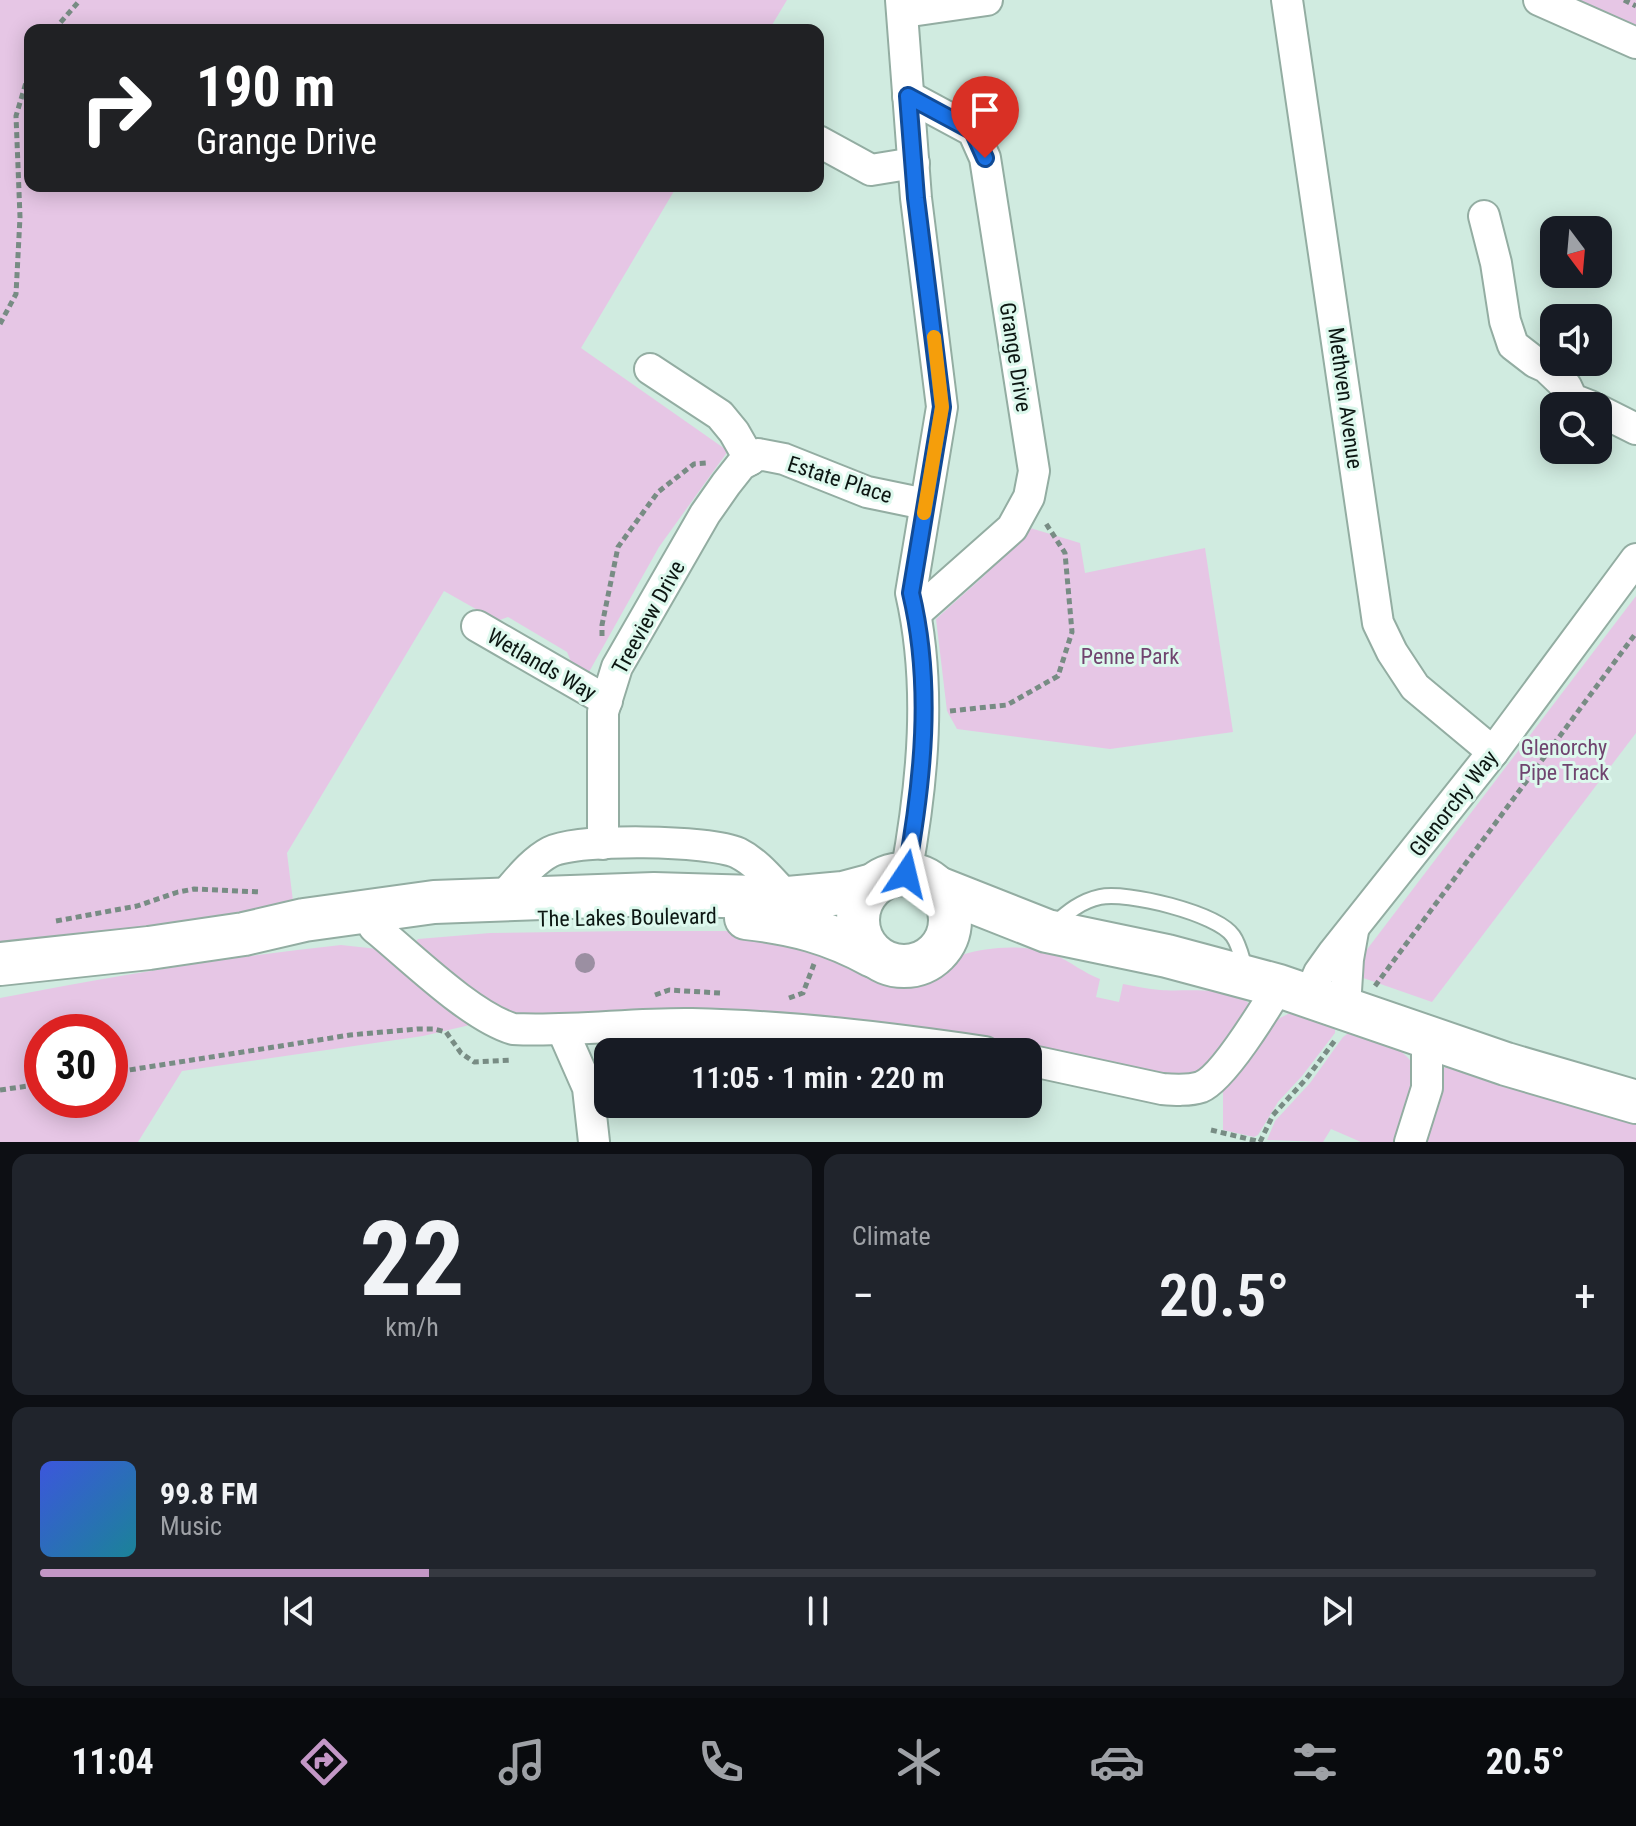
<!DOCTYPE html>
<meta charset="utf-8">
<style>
:root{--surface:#171b24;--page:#20242c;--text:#f1f3f6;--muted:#9ea1a6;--line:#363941;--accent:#c397c6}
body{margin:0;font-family:"Roboto Condensed",sans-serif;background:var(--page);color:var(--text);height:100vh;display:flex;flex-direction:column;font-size:30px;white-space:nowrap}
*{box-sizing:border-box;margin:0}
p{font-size:26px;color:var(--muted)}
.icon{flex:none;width:44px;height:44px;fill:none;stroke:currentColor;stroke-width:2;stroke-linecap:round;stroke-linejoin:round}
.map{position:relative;height:1142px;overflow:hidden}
.drawer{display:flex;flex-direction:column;gap:12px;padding:12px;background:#0d0f14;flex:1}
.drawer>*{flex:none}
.guide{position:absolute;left:24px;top:24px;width:800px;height:168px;border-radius:16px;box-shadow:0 4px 20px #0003;background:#202124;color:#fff;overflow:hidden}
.needle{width:52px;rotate:164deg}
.controls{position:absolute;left:1540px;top:216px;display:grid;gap:16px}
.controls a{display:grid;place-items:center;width:72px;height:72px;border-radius:16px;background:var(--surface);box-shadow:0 4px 20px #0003;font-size:40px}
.speed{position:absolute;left:24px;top:1014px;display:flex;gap:16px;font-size:40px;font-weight:700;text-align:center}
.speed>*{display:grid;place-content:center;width:104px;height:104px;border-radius:50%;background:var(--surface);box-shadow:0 4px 20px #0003;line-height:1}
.speed .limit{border:12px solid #d22;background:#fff;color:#111}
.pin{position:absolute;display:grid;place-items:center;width:68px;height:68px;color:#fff;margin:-82px -34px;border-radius:50% 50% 50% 0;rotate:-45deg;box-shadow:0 0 8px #0007}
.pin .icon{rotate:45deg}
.me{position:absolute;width:88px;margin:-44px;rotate:10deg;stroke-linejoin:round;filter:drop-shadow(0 0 6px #0008)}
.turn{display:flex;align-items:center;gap:28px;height:168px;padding:0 40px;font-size:36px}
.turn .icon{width:104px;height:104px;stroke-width:2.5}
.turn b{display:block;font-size:56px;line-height:68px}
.big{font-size:60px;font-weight:600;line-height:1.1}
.drawer .tile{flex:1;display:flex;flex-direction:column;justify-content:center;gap:12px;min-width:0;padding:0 28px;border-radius:16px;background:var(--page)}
.drawer .dial{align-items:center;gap:0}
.dial b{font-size:104px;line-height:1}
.song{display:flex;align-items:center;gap:24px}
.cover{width:96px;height:96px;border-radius:12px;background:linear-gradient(135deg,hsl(230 70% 55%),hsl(190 70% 35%))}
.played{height:8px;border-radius:4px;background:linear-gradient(90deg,var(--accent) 25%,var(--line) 25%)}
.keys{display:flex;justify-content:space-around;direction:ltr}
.heat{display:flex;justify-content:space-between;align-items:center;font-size:44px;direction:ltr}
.drawer .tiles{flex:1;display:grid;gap:12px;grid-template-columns:1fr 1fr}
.tile:last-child{grid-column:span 2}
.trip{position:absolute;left:594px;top:1038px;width:448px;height:80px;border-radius:16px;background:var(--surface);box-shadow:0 4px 20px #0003;font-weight:600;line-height:80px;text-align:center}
.menu{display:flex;height:128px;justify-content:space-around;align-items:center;background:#090b0e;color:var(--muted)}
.menu .icon{width:56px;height:56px}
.menu .current{color:var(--accent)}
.menu b{font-size:36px;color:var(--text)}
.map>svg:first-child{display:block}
.green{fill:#e6c6e5;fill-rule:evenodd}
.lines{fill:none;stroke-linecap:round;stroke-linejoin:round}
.lane-casing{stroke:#93ada2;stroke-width:18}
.street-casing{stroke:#93ada2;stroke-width:34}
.secondary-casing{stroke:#93ada2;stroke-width:46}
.path{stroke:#788c84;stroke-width:5;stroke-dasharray:6 4;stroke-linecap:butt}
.lane{stroke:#fff;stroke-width:14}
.street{stroke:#fff;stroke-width:30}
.secondary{stroke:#fff;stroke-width:42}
.tree{fill:#9b8fa2}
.route-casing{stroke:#114b97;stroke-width:20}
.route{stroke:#1a73e8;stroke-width:14}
.slow{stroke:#f59e0b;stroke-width:14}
.labels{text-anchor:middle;stroke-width:6;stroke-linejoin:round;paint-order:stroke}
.street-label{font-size:22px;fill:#0c1612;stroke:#ddf8ed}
.park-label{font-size:22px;fill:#70446f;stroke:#ddf8ed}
</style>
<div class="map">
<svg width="1636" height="1142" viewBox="0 0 1636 1142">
<rect width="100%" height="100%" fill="#d0ebe0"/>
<g class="green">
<path d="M0,0H787L769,30H30V186H677L581,348L728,451L659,547L589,672L572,664L567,652L508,617L497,621L444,591L287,853L294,909L0,952Z"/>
<path d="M1569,0H1636V29Z"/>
<path d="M1027,527L1080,543L1085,573L1205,548L1233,732L1110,749L957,729L947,711L936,619L985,575Z"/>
<path d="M1636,596V733L1432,1002L1349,973Z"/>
<path d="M628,931H730L763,934L897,976C922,977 939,962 962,955C989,946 1029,944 1055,955C1071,962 1084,973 1100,979L1096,997L1119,1002L1123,984C1135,986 1148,989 1160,990C1184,992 1235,985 1251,1006L1203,1071L1175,1079L1056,1052L990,1040L528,1019L491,1008L415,942L418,939L490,933Z"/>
<path d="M341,945L378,949L474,1024L423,1036L182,1071L138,1142H0V998C113,976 226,957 341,945ZM42,1032H110V1100H42Z"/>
<path d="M1288,1014H1297L1335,1027V1033L1302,1076L1278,1102L1258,1135L1254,1137L1223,1130V1086L1270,1023Z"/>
<path d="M1350,1032C1376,1041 1407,1044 1417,1073L1397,1142H1361L1331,1129L1323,1142L1267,1140L1275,1121L1310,1083L1343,1037Z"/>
<path d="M1448,1066L1636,1123V1142H1421L1442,1069Z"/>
</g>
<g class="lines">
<defs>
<path id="lane" d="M1053,925C1068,912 1081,901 1100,897C1126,891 1217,913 1233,936C1240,946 1242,960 1246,971"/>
<g id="street">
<path d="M901,0L916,198L942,407L911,593C932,685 923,781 906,874"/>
<path d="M1287,0L1378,623L1392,652L1415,687L1493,752"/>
<path d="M1539,0L1636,43"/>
<path d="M904,12L987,0"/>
<path d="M908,96L973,131L985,158L1034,471L1029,497L1012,528L916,613"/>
<path d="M818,141L871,170L914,163"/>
<path d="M1484,216L1496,263L1505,321L1513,345L1535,362L1546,367L1566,386L1572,399L1590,406"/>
<path d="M650,369L720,415L734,432L750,460L758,454L784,459L867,492L925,504"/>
<path d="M1598,410L1636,429"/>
<path d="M477,626L607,701"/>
<path d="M603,844V712L617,667L705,514L726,484L741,465L750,460"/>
<path d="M502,898C516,883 531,862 550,852C579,838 709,840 738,853C758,863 772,882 788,898"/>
<path d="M374,927C411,957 470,1016 513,1029C573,1032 632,1023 692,1024C790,1026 888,1038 985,1052"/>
<path d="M1309,996L1319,973L1334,952L1493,752L1636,559"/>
<path d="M1345,1007L1348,959L1353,931"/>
<path d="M562,1029L588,1088L594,1142"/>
<path d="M1028,1060L1162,1089C1175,1090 1189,1091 1201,1087C1223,1078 1265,1009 1279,986"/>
<path d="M1410,1142L1427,1088V1037"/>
</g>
<g id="secondary">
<circle cx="904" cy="920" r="46"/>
<path d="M938,888L1047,931L1167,956L1279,986L1506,1064L1636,1102"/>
<path d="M746,918C793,923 831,933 873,956"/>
<path d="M0,964L149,948L244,934L304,920L434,902L654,894L788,898L843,893L873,885"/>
</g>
</defs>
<use href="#lane" class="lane-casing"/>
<use href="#street" class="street-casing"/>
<use href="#secondary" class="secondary-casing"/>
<g class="path">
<path d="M1624,0L1636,6"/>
<path d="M54,30L80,0"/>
<path d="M0,324L16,294L20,217L16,116L30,69"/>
<path d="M602,636V625L618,547L658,492L694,464L707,463"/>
<path d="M950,711L1007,705L1058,676L1072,632L1065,553L1045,522"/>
<path d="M56,921L137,906L178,892L194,889L261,892"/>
<path d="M1375,986L1636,633"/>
<path d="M655,995L669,990L720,993"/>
<path d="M789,998L803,993L814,964"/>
<path d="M110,1073L350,1035L417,1029H434L446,1032L461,1053L474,1062L512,1060"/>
<path d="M0,1090L42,1084"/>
<path d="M1211,1130L1261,1142"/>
<path d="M1260,1142L1273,1115L1306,1079L1336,1039"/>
</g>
<use href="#lane" class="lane"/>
<use href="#street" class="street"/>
<use href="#secondary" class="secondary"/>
</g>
<circle class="tree" cx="585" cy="963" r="10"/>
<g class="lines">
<defs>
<path id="route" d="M906,874C923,781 933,685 911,593L942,407L916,198L908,96L973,131L985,158"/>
</defs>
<use href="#route" class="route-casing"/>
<use href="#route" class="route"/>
<path class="slow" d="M924,513L942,407L934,337"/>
</g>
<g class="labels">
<g class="street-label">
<text transform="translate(1016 357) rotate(81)" y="8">Grange Drive</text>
<text transform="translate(1346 398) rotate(82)" y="8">Methven Avenue</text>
<text transform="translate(840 479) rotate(18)" y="8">Estate Place</text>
<text transform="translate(648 617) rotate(-61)" y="8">Treeview Drive</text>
<text transform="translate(542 664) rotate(30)" y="8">Wetlands Way</text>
<text transform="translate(1453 803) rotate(-52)" y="8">Glenorchy Way</text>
<text transform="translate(627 917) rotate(-1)" y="8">The Lakes Boulevard</text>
</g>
<g class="park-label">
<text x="1130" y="664">Penne Park</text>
<text x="1564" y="755">Glenorchy<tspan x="1564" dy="25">Pipe Track</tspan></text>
</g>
</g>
</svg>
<div class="controls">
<a><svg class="needle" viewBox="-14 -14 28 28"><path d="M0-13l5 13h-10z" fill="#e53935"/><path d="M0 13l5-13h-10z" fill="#9ea1a6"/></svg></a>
<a><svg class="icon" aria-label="sound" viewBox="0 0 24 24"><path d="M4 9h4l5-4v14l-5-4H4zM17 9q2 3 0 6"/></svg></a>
<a><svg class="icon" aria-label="search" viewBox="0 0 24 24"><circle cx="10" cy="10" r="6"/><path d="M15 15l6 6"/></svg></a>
</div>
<div class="speed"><div class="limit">30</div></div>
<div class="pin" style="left:985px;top:158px;background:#d93025"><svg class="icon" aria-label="arrive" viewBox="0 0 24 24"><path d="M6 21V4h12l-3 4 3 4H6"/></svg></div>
<svg class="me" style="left:906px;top:874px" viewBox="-20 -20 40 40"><path d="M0-17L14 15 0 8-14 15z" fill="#1a73e8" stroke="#fff" stroke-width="4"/></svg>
<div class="trip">11:05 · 1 min · 220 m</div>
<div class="guide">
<div class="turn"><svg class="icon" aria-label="right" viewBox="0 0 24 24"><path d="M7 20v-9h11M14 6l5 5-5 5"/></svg><div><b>190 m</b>Grange Drive</div></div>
</div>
</div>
<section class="drawer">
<div class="tiles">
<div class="tile dial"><b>22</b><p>km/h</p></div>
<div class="tile"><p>Climate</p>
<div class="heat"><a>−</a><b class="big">20.5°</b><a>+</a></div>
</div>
<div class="tile">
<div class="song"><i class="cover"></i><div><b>99.8 FM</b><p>Music</p></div></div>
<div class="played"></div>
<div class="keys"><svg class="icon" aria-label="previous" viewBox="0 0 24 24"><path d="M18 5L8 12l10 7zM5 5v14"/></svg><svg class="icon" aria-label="pause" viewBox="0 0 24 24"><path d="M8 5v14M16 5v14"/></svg><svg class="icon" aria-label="next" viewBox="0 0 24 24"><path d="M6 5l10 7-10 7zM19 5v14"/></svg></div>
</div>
</div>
</section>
<nav class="menu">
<b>11:04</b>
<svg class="icon current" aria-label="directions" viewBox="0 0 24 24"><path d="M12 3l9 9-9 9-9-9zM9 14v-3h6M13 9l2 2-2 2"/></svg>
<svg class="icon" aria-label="music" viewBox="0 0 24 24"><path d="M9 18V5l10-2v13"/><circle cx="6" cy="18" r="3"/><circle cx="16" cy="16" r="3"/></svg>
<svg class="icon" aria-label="phone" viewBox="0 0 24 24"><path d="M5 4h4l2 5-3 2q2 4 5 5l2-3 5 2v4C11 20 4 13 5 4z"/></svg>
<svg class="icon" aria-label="climate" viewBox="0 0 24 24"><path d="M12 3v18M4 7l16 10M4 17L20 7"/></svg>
<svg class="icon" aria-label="car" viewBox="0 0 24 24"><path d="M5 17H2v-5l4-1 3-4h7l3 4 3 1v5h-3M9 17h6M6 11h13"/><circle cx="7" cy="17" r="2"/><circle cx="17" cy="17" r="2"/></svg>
<svg class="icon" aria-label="filters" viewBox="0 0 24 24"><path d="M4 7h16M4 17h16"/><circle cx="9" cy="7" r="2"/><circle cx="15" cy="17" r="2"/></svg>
<b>20.5°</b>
</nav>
